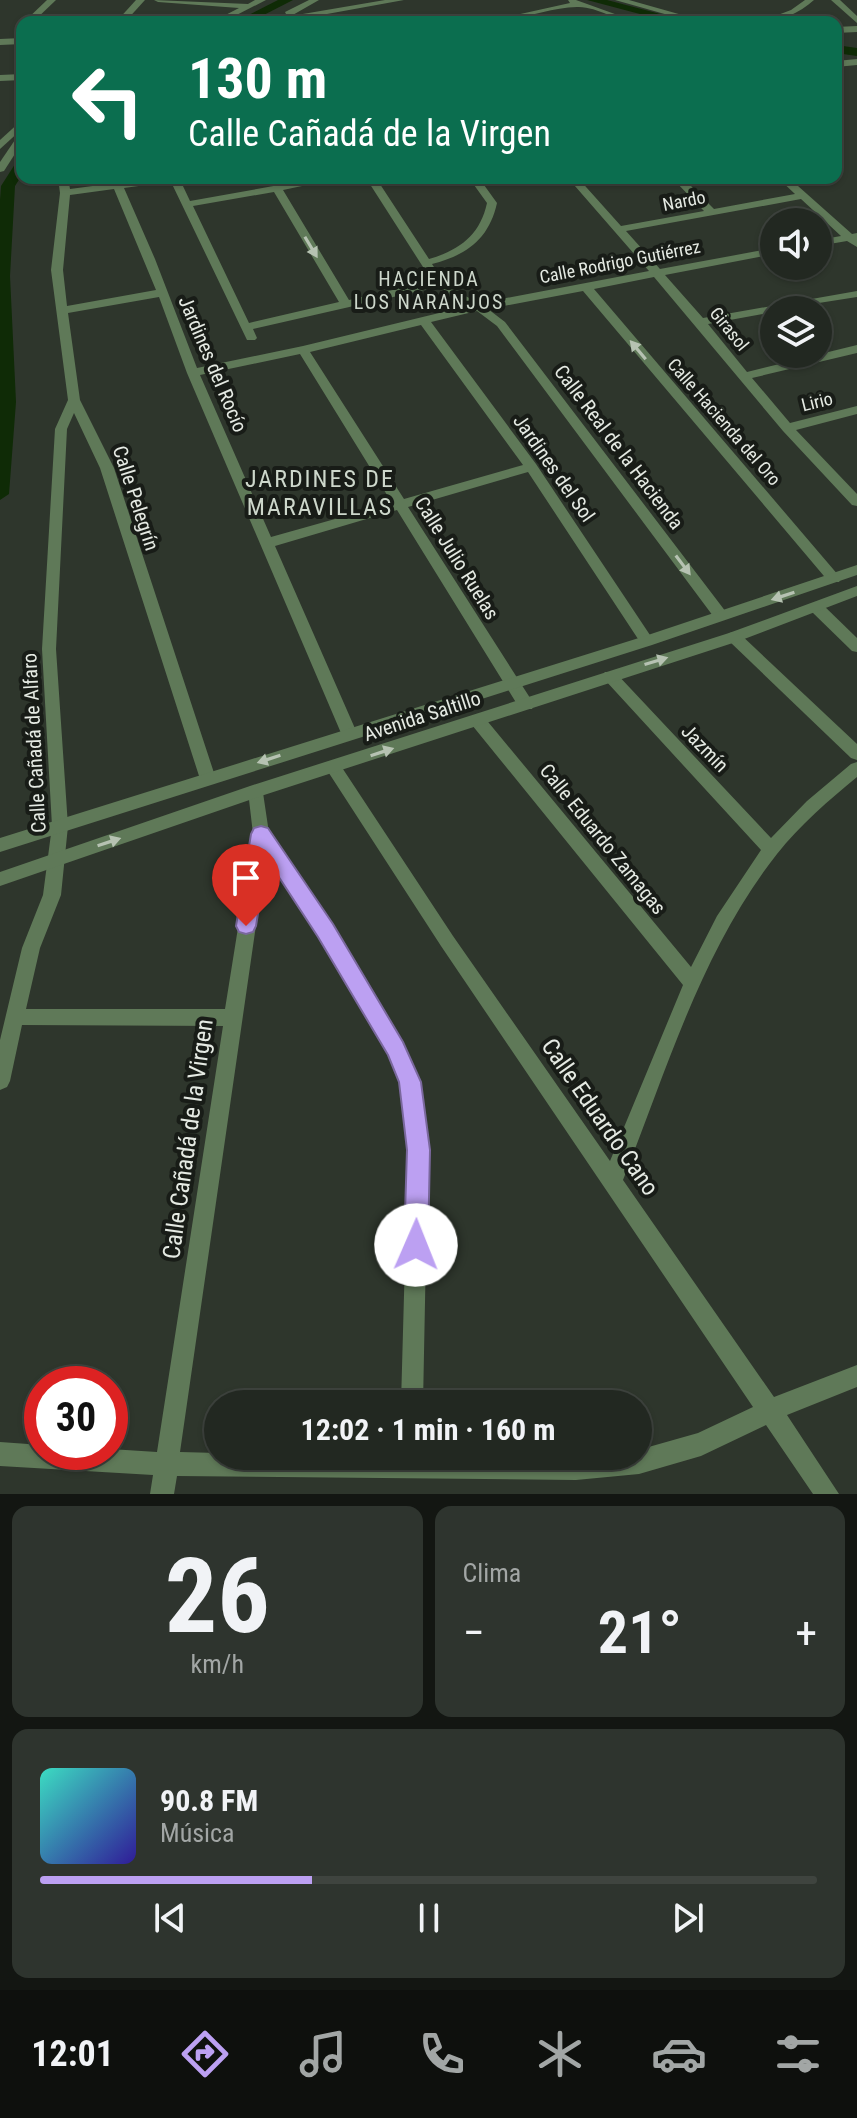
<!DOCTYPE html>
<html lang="es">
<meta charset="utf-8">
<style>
:root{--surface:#222821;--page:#2e342e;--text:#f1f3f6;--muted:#a2a6a5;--line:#3f443f;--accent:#bca0f2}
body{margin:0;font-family:"Roboto Condensed",sans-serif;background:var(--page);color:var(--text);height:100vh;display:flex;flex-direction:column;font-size:30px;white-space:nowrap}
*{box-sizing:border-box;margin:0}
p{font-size:26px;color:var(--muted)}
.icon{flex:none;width:44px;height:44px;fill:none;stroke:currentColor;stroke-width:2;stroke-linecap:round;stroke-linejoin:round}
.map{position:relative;height:1494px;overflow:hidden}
.panel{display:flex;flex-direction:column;gap:12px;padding:12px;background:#131612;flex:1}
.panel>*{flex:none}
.top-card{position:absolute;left:16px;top:16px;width:826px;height:168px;border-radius:16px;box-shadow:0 2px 6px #0004,0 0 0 2px var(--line);background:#0b6e4f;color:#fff;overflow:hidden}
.buttons{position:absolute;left:760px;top:208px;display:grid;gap:16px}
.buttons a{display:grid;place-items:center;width:72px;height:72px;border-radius:50%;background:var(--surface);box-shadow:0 2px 6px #0004,0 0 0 2px var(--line);font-size:40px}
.speed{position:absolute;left:24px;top:1366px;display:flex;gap:16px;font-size:40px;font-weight:700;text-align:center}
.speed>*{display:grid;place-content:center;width:104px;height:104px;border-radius:50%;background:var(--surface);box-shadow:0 2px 6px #0004,0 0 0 2px var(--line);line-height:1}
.speed .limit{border:12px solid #d22;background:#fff;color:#111}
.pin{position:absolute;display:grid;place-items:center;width:68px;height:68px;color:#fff;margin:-82px -34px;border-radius:50% 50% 50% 0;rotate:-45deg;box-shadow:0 0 8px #0007}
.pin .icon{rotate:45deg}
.me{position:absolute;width:88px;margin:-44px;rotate:1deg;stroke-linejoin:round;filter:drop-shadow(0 0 6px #0008)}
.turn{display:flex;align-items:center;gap:28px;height:168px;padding:0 40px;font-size:36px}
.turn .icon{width:104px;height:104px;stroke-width:2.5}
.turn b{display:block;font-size:56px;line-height:68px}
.big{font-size:60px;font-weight:700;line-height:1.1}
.panel .tile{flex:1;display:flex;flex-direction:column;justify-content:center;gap:12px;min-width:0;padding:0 28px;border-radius:16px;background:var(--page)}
.panel .dial{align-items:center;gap:0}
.dial b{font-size:104px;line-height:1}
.song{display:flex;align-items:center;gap:24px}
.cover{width:96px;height:96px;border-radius:12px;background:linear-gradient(135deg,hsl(170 70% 55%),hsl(250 70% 35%))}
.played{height:8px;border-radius:4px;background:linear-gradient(90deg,var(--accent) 35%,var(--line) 35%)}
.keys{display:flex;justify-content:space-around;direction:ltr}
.heat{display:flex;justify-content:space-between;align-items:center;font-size:44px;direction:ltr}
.panel .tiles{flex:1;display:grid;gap:12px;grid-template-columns:1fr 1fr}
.tile:last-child{grid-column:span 2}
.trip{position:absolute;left:204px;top:1390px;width:448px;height:80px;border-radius:40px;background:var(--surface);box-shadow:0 2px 6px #0004,0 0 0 2px var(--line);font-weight:700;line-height:80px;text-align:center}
.tab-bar{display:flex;height:128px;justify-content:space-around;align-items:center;background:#0e100d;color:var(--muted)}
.tab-bar .icon{width:56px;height:56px}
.tab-bar .active{color:var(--accent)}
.tab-bar b{font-size:36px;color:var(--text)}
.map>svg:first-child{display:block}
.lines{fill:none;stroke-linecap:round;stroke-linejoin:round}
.canal{fill:#0f2b06;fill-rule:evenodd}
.minor{fill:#5f7958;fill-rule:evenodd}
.tertiary{fill:#5f7958;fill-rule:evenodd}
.oneway{fill:#b6c2b2}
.route{fill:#bca0f2;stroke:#7a689d;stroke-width:2}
.labels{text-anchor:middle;stroke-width:8;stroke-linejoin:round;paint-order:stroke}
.far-street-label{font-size:18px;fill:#e5eae3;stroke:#181c17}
.far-quarter-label{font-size:20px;letter-spacing:2px;fill:#cdd7cb;stroke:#181c17}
.street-label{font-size:20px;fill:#e5eae3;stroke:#181c17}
.quarter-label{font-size:24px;letter-spacing:2px;fill:#cdd7cb;stroke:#181c17}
.near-street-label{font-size:24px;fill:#e5eae3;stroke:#181c17}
</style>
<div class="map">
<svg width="857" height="1494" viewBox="0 0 857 1494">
<rect width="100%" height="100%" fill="#2e362c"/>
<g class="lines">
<g class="canal">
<path d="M278,0H293L250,22H235Z"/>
<path d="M587,0H607L691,22H670Z"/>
<path d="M836,45L857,48V56L836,53Z"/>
<path d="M22,160V175L15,186L10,276L16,402L9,494L0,500V200L1,186L17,161Z"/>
</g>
<g class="minor">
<path d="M47,0H56L33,22H24Z"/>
<path d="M136,0H145L125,22H116Z"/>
<path d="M154,0L248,4L255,0H266L223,22H212L239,8L158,2Z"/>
<path d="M309,0H319L291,16L385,0H404L283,22L270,21L287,16L285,12Z"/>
<path d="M568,0H576L637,22C616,22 597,6 577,7C546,8 516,22 485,22L570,3Z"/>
<path d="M615,0H629L707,22H693Z"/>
<path d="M805,0H814C798,14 780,22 759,22L791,10Z"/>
<path d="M831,0H840L857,16V23Z"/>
<path d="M857,26V32L836,33V27Z"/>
<path d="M22,38V44L0,45V39Z"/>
<path d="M857,59V65L836,67V61Z"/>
<path d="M22,74V80L0,81V75Z"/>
<path d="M22,120V129L0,149V140Z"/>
<path d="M22,133V143L4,171L0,172V162L19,134Z"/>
<path d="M58,178H68L70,189L153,178H180L175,181L124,188L155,259L197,368L303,346L468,306L452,299L437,287L253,329L257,338L255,340H247L172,184L177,181L182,184L190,201L318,178H340L283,190L349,300L432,281L366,178H376L429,259C460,250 480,235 487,203L469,178H479L497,203C489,239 467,255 432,264C445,284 459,294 480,303L649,271L568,178H578L621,226L704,211L672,178H683L714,209L795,194L778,178H789L852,234L857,233V247L847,241L818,246V240L841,236L801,199L626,231L660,269L774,248V254L665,275L703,318L857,291V297L774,310V312L708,324L747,372L857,345V353L752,378L790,423L857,406V414L796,430L857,494V506L852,505L783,431L654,277L594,289L839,576L841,579L839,582H829L583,291L488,309L505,322L726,612L728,616L721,621L716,620L497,326L477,311L431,322L536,464L654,641L647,646L642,645L528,472L408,507L532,701L534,705L532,709H520L397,510L275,546L357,733L349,739L341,733L187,373L159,297L68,313L80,400L114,468L216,779L214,784H202L200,779L100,468L74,413L67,429L56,649L68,826L61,895L40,948L26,1009H225L253,834L248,791L250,786H262L269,833L332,926L403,1043L420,1082L428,1150L423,1404H401L408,1150L400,1082L389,1054L320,936L266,856L180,1452L218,1453V1456H638V1450L698,1433L753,1407L441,946L325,767L327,763H339L453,936L610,1161L683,985L472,725L470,721L472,717H484L691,967L717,916L761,850L605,680L602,676L605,672H615L771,838L807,801L851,764L857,762V777C829,800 800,825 777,854C702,949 667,1069 623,1180L774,1397L857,1365V1387L787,1415L839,1494H813L766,1425L701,1456L639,1474L576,1480L177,1476L174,1494H150L153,1475L0,1466V1442L42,1445V1452H110V1449L157,1452L223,1026L22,1025L10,1081L7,1087L0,1090V1040L22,948L43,895L52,826L42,649L55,429L68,400L51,270L60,193ZM114,189L156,290L67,306L63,270L70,195ZM274,192L339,302L249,323L193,206ZM421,325L523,465L404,499L310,352ZM300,354L392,503L271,537L200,375Z"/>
<path d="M816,602L821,603L857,638V652L852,651L811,611L809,607Z"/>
<path d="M734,632L739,633L857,744V760L851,758L729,641L727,637L729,633Z"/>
</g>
<g class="tertiary">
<path d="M857,565V575L652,645L0,852V838L642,637Z"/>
<path d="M857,586V596L739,641L261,796L0,886V872L250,786L729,633Z"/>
</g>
</g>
<defs><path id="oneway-solid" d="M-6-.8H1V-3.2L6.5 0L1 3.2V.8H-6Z" transform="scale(2)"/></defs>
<g class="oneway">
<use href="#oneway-solid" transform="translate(311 247) rotate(59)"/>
<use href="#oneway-solid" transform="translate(638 350) rotate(-130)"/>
<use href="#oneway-solid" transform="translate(683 565) rotate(53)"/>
<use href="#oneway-solid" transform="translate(783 596) rotate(162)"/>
<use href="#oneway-solid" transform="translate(656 661) rotate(-17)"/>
<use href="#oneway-solid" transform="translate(382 752) rotate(-18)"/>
<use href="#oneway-solid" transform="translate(269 759) rotate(162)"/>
<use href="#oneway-solid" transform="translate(109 842) rotate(-18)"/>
</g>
<path class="route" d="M261,826L268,828L333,924L403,1042L421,1082L430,1150L428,1245L425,1254L416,1257L407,1254L404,1245L407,1150L399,1082L388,1055L318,937L267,859L256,926L253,932L246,934L239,932L236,926L251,834L254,828Z"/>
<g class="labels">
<g class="far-street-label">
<text transform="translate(684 201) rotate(-11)" y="6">Nardo</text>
<text transform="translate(620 262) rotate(-11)" y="6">Calle Rodrigo Gutiérrez</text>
<text transform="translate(729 329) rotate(51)" y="6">Girasol</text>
<text transform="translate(817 402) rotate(-14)" y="6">Lirio</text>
<text transform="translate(724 422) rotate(49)" y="6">Calle Hacienda del Oro</text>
</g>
<g class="far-quarter-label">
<text x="429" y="286">HACIENDA<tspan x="429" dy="23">LOS NARANJOS</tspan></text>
</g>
<g class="street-label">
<text transform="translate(213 364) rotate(67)" y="7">Jardines del Rocío</text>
<text transform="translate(619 447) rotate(53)" y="7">Calle Real de la Hacienda</text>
<text transform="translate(554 468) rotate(55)" y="7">Jardines del Sol</text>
<text transform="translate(136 498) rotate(72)" y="7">Calle Pelegrín</text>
<text transform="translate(457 558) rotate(58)" y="7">Calle Julio Ruelas</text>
<text transform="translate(422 716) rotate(-18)" y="7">Avenida Saltillo</text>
<text transform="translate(34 743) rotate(-93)" y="7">Calle Cañadá de Alfaro</text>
<text transform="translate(705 748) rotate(46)" y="7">Jazmín</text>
<text transform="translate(603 839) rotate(51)" y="7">Calle Eduardo Zamagas</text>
</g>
<g class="quarter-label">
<text x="320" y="487">JARDINES DE<tspan x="320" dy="28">MARAVILLAS</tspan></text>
</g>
<g class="near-street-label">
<text transform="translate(600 1117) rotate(55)" y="8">Calle Eduardo Cano</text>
<text transform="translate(188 1139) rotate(-82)" y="8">Calle Cañadá de la Virgen</text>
</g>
</g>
</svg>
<div class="buttons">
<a><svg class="icon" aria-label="sound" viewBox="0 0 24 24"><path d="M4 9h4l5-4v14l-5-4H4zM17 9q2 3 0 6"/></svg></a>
<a><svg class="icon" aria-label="layers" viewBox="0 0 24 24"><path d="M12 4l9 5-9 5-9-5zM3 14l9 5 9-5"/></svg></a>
</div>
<div class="speed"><div class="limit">30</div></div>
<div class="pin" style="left:246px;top:926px;background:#d93025"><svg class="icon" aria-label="arrive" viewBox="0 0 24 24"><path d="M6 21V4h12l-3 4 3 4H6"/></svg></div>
<svg class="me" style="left:416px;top:1245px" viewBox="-20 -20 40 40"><circle r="19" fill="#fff"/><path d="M0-13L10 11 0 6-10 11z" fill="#bca0f2"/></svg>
<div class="trip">12:02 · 1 min · 160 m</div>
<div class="top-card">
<div class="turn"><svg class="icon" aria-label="left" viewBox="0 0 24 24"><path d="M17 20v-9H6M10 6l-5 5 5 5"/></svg><div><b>130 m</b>Calle Cañadá de la Virgen</div></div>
</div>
</div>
<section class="panel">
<div class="tiles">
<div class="tile dial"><b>26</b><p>km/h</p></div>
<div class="tile"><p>Clima</p>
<div class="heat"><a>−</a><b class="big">21°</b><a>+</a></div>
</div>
<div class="tile">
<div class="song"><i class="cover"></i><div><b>90.8 FM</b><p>Música</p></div></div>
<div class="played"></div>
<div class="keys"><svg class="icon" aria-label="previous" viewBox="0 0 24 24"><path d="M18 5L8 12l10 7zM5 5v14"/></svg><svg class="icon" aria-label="pause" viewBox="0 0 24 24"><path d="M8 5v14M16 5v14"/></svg><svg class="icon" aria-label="next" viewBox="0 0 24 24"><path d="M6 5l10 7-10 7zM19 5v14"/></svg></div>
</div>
</div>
</section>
<nav class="tab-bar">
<b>12:01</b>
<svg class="icon active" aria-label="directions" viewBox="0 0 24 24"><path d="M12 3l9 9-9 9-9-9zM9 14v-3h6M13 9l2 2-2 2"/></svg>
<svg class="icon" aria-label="music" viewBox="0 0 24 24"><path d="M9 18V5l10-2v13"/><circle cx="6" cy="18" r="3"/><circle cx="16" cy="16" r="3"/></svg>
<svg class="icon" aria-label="phone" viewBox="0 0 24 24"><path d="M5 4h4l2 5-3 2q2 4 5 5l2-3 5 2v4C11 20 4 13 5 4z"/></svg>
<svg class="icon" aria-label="climate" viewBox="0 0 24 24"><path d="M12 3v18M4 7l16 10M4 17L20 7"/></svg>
<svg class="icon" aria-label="car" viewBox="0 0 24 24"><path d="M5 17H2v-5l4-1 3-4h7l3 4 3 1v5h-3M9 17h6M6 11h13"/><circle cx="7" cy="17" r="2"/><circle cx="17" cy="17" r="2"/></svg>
<svg class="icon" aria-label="filters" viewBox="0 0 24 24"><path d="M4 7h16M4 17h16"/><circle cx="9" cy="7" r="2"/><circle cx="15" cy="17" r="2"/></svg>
</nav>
